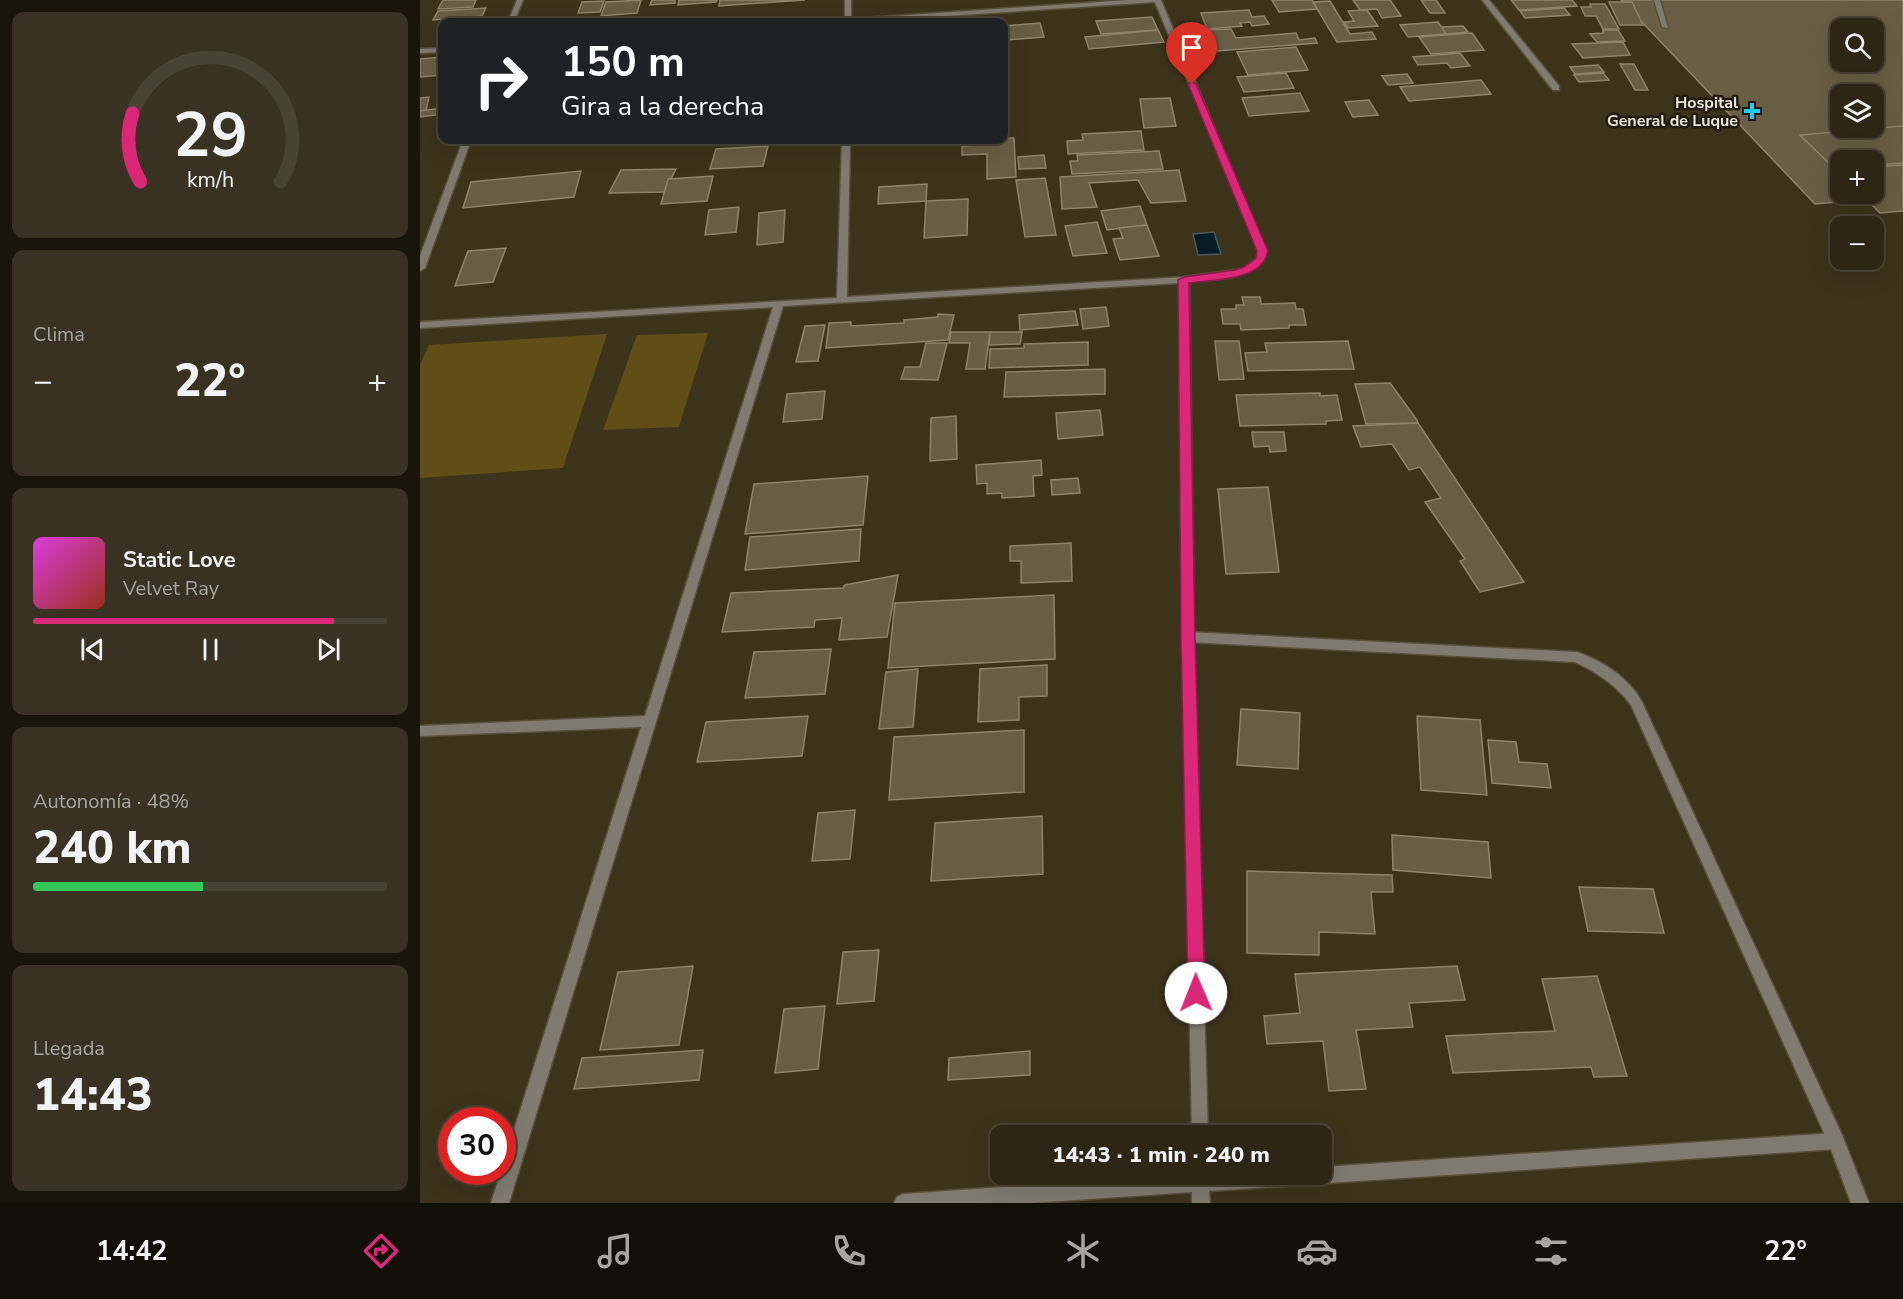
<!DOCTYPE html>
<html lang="es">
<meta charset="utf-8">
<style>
:root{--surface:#2d2614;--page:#393222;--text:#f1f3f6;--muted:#a7a5a0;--line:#484334;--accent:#db2777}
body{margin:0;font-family:"Nunito Sans",sans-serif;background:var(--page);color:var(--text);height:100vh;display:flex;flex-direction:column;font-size:22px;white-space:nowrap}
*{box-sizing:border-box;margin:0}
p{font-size:20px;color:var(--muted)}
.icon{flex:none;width:33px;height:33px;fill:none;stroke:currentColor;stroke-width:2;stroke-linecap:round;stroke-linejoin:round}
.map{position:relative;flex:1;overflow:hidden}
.drawer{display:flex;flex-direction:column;gap:12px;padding:12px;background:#19150b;width:420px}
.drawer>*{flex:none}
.top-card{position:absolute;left:18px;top:18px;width:570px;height:126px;border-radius:12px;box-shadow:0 6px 24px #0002,0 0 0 2px var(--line);background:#202124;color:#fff;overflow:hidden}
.buttons{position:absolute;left:1410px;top:18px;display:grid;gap:12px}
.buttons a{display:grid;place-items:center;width:54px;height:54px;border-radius:12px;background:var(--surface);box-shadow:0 6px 24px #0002,0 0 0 2px var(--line);font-size:30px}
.speed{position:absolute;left:18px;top:1107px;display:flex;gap:12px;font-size:30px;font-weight:700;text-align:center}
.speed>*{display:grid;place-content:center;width:78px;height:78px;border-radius:50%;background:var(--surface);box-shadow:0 6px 24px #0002,0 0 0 2px var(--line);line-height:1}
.speed .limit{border:9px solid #d22;background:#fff;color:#111}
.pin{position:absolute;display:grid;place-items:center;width:51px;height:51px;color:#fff;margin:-62px -26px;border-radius:50% 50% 50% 0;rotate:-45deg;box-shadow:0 0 6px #0007}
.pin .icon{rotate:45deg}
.me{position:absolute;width:66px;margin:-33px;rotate:359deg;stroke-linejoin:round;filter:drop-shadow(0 0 4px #0008)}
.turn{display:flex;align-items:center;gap:21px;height:126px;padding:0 24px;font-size:27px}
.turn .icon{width:78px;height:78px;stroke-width:2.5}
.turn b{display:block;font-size:42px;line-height:51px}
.big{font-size:45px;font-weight:800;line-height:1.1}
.drawer .card{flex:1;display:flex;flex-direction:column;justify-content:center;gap:9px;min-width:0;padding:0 21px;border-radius:12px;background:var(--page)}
.drawer .dial{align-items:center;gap:0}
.dial svg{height:156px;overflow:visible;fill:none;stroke:var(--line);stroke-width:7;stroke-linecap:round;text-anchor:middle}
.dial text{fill:var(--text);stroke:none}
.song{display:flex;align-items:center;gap:18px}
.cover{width:72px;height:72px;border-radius:9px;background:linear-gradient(135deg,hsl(300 70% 55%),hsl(10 70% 35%))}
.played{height:6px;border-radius:3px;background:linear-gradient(90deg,var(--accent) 85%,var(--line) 85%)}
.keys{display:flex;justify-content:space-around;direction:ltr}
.heat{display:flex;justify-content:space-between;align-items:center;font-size:33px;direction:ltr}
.charge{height:9px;border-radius:4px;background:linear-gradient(90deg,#34c759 48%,var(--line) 0)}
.trip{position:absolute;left:570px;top:1125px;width:342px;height:60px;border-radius:12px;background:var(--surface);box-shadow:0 6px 24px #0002,0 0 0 2px var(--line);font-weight:800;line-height:60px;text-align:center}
.dock{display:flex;height:96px;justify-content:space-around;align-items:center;background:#120f08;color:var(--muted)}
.dock .icon{width:42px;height:42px}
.dock .active{color:var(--accent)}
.dock b{font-size:27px;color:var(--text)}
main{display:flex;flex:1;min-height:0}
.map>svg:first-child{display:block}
.green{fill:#614d16}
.water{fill:#071d26;stroke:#4b595b;stroke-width:1.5}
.building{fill:#685e45;stroke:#8e8469;stroke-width:1.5;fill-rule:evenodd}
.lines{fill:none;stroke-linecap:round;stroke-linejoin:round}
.lane-casing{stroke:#585039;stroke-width:3}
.street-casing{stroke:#585039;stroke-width:3}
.lane{fill:#807b70;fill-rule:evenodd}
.street{fill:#807b70;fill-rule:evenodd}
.route{fill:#db2777;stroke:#8e194d;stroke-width:1.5}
.poi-dot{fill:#1fc9fd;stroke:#1f1b11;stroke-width:2}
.labels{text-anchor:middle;stroke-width:5;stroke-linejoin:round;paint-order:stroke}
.far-poi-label{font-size:16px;font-weight:bold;fill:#ebe6d7;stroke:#1f1b11;text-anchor:end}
</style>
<main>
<section class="drawer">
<div class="card dial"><svg viewBox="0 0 100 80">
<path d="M14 69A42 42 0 1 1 86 69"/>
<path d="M14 69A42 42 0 0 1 10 34" stroke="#db2777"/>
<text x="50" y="56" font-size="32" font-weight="700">29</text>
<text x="50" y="72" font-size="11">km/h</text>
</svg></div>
<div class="card"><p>Clima</p>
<div class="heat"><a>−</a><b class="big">22°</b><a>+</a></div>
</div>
<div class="card">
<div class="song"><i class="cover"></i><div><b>Static Love</b><p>Velvet Ray</p></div></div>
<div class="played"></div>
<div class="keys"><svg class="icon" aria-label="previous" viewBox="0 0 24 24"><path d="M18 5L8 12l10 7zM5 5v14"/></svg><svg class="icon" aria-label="pause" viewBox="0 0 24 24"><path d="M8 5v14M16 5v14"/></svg><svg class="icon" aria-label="next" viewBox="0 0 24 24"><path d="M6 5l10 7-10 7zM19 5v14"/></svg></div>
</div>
<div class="card"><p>Autonomía · 48%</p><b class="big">240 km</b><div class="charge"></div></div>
<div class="card"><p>Llegada</p><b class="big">14:43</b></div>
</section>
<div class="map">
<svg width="1483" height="1203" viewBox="0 0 1483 1203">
<rect width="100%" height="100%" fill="#3c331b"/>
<g class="green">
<path d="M288,333L259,427L183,430L217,335Z"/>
<path d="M187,334L143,468L0,478V365L9,345Z"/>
</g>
<path class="water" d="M794,232L801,254L778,255L773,234Z"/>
<g class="building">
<path d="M23,0H56L53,7L18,9Z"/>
<path d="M221,0L217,13L181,16L186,2Z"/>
<path d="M232,0H255V3L230,5Z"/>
<path d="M259,0H297L296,2L258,5Z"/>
<path d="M300,0H385L299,6Z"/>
<path d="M852,0H892L897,9L859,12Z"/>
<path d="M933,0H970L981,16L962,18L957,9L940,10Z"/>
<path d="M1001,0H1016L1025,13H1010Z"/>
<path d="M1091,0H1152L1157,6L1099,10Z"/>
<path d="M1201,0H1483V196L1395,204ZM1420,28H1454V62H1420ZM1420,94H1454V128H1420ZM1420,160H1454V194H1420Z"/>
<path d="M184,1L180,12L158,13L162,2Z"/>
<path d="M910,1L930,34L952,32L956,39L917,42L893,2Z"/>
<path d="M1189,2H1212L1223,25H1200Z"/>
<path d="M1170,4H1185L1199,29H1183L1176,16H1165L1161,7H1171Z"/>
<path d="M66,8L62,16L13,20L18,11Z"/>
<path d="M1144,8L1150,15L1105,18L1100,11Z"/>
<path d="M829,10L832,17L844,16L849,24L832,26L830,22L820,23L822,26L787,29L781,13Z"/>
<path d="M947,10L958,26L928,28L924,22L934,21L928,11Z"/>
<path d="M732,17L738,30L681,34L676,21Z"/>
<path d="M1018,22L1026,34L988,37L980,25Z"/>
<path d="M620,23L624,37L587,40L584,26Z"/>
<path d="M1043,26L1048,32L1026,34L1022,27Z"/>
<path d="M811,29L816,38L876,33L879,40L895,38L897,43L797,51L788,30Z"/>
<path d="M738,30L744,42L669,49L665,37Z"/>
<path d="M1183,30H1198L1205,41L1177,42L1170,34L1183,33Z"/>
<path d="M1052,33L1064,50L1011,54L999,37Z"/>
<path d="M1203,42L1210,55L1163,58L1152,44Z"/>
<path d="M876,47L888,70L828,75L817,52Z"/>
<path d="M1040,53L1050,66L1031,68L1027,63L998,65L993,57Z"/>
<path d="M22,57V75L0,77V59Z"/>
<path d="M1200,64H1214L1228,90H1215Z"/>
<path d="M1178,65L1184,72L1155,74L1150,67Z"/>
<path d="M866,73L874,88L824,92L817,77Z"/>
<path d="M1183,73L1189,80L1159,82L1154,75Z"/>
<path d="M987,74L993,83L968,85L962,76Z"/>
<path d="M1061,80L1071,94L989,101L980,87Z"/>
<path d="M880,93L889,111L829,116L822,98Z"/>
<path d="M9,97L6,110L0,111V98Z"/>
<path d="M750,98L756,126L724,128L720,99Z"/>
<path d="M949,100L958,115L933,117L925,102Z"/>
<path d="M22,108V114L0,117V111Z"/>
<path d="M1483,126V163L1454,165V160H1420V168L1415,169L1380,135Z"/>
<path d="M721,131L724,150L648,154L647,141L663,140L662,134Z"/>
<path d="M584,138H594L596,177L567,179V154L542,155V146L555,145V140Z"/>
<path d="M348,146L343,166L290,169L296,149Z"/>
<path d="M739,151L743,169L652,174L650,161H658L657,155Z"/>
<path d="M624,155L626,168L599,169L598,157Z"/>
<path d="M1483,165V211L1460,213L1441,194H1454V167Z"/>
<path d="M256,169L244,192L189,193L201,170Z"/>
<path d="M759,170L766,201L731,203L718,180L669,183L677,207L642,209L640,177Z"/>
<path d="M161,171L154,197L43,208L51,182Z"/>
<path d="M293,176L287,201L241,204L248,179Z"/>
<path d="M625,178L636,235L605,237L596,180Z"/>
<path d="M507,184L506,201L458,204L459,187Z"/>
<path d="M548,199L547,235L504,238L506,201Z"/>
<path d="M720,206L727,225L687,230L681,211Z"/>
<path d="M319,207L316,232L285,235L289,210Z"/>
<path d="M365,210L363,242L337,245L339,213Z"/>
<path d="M677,222L687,253L653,256L645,226Z"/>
<path d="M727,225L739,256L700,260L693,239L703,238L699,228Z"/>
<path d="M86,248L73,282L35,286L48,251Z"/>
<path d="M822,297H840L841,304L875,303L876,309H883L886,325H869V328L821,330L820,324H803L801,309H816V305H824Z"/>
<path d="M686,307L689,326L663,329L660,309Z"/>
<path d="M655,311L658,325L600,330L599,315Z"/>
<path d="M518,314L534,315L528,340L406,348L409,323L431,322V326L484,323V320L518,317Z"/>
<path d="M405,325L398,361L376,362L385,326Z"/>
<path d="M531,332H570L565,369H546L550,343H529Z"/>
<path d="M570,332H602L600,344L569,345Z"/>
<path d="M795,341H819L824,379L799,380Z"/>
<path d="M928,341L934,369L828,371L825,353L847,352L845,343Z"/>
<path d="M668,342V365L569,368L570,349L604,348V344Z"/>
<path d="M506,343H527L518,380L481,379L485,367H500Z"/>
<path d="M685,369V394L584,397L586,372Z"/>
<path d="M970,383L997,420L998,423L946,424L935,384Z"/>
<path d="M405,391L402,419L363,422L367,394Z"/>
<path d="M900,393V396L917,395L922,420L906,421V424L820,426L816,395Z"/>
<path d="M680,410L683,435L638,439L636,413Z"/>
<path d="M536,416L537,459L510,461L511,418Z"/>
<path d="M998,423L1104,582L1060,592L1040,561L1045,559L1005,502L1021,498L1000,467L989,470L972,444L941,447L933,426Z"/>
<path d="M832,432H864L866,451L850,452L849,446L834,447Z"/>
<path d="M621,460L622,475L613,476L614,496L582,498V493L567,494V483L557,484L556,465Z"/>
<path d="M448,476L443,525L325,534L334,484Z"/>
<path d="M658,478L660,493L632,495L631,480Z"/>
<path d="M848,487L859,572L806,574L798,489Z"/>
<path d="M441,529L439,561L325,570L330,537Z"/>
<path d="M651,543L652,581L601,583V561H590V546Z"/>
<path d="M478,575L467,637L419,640L422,618L395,620L394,627L302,632L311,593L423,588L425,585Z"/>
<path d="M634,595L635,659L468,668L475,603Z"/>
<path d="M411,649L405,694L325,698L334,652Z"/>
<path d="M627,665V696L599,697V720L558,722L560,669Z"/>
<path d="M498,669L493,727L459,729L466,672Z"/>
<path d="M821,709L880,713L878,769L817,765Z"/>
<path d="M388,716L382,756L277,762L286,722Z"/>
<path d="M997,716L1060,720L1067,795L1001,790Z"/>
<path d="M604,730V792L469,800L474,737Z"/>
<path d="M1068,740L1096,742L1099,762L1127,764L1131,788L1072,783Z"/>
<path d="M435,810L430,859L392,861L398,813Z"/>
<path d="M622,816L623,874L511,881L515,823Z"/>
<path d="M972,835L1068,842L1071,878L973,870Z"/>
<path d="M827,871L972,875L973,892H951L955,934L899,932V955L827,953Z"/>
<path d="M1159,887L1233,889L1244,933L1168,931Z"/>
<path d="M459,950L454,1001L417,1004L423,952Z"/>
<path d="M273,966L259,1045L180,1050L198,972Z"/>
<path d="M1037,966L1045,1000L989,1003L993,1027L936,1030L946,1089L909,1091L903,1041L847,1044L844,1016L880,1013L875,974Z"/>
<path d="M1177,976L1207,1076L1174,1077L1171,1067L1033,1073L1026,1036L1135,1031L1122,979Z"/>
<path d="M405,1006L398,1069L355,1073L364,1009Z"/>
<path d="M283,1050L279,1080L154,1089L162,1058Z"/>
<path d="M610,1051V1075L528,1080L529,1058Z"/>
</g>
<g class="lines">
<defs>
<g id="lane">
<path d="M1234,0H1240L1248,28L1242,27Z"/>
<path d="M768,632L1157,652C1183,661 1209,678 1222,702L1422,1135L1449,1203H1431L1409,1144L1211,705C1196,685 1178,673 1155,662L768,642L764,640L762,637L764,634Z"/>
</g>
<g id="street">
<path d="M97,0H103L94,22H88Z"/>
<path d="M425,0H431V19L708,0H741L846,251C843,280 792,279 769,282L774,637L788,1136H772L762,637L759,283L363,306L89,1203H71L221,727L0,736V726L225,716L353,307L0,328V322L417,298L422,140H430L427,297L764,277L816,270L825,268L837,258L838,251L735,2L436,22H409L412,20L425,19Z"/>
<path d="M1062,0H1069L1139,86V90H1133Z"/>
<path d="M22,48V52L0,53V49Z"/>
<path d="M43,140H51L5,268L0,271V256Z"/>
<path d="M1416,1133L1422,1135L1424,1141L1422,1147L1416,1149L789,1191L790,1203H772V1192L612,1203H474L477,1197L483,1194L772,1174H902V1167Z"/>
</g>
</defs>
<use href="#lane" class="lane-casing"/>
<use href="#street" class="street-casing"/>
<use href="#lane" class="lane"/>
<use href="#street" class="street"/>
</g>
<path class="route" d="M772,81L776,84L848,251C842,282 793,279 769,283L775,638L785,993L782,999L776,1002L770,999L768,993L761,638L758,280L764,277L815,270L824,267L836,258L837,251L768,84Z"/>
<path class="poi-dot" d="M1329 102h6v6h6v6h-6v6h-6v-6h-6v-6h6z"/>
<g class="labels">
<g class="far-poi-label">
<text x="1318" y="108">Hospital<tspan x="1318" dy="18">General de Luque</tspan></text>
</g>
</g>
</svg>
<div class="buttons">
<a><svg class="icon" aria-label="search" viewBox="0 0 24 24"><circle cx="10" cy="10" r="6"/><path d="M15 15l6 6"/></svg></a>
<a><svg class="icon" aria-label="layers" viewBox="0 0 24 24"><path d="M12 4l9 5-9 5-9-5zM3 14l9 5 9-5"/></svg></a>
<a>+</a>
<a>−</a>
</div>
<div class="speed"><div class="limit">30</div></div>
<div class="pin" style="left:772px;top:84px;background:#d93025"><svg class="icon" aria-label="arrive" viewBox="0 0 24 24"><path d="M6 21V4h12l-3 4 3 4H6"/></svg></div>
<svg class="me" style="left:776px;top:993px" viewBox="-20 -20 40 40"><circle r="19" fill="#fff"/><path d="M0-13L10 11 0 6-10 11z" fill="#db2777"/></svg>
<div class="trip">14:43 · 1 min · 240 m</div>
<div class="top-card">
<div class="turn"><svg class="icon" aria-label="right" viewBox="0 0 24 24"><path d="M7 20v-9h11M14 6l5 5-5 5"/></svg><div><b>150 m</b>Gira a la derecha</div></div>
</div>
</div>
</main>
<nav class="dock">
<b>14:42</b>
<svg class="icon active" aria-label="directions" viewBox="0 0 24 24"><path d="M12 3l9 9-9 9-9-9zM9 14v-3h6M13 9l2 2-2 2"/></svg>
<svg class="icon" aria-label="music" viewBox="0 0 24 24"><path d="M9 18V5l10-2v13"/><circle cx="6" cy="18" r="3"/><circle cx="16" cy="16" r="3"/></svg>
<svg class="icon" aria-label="phone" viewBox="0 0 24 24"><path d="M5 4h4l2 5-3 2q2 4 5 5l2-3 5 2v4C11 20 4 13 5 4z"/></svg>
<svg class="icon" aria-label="climate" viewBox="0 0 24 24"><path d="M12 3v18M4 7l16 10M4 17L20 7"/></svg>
<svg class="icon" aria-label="car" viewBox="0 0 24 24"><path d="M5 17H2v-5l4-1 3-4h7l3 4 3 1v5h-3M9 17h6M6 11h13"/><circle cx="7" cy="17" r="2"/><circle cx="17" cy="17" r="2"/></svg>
<svg class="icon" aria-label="filters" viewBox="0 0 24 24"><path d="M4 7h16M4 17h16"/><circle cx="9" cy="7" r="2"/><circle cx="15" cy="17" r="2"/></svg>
<b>22°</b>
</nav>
